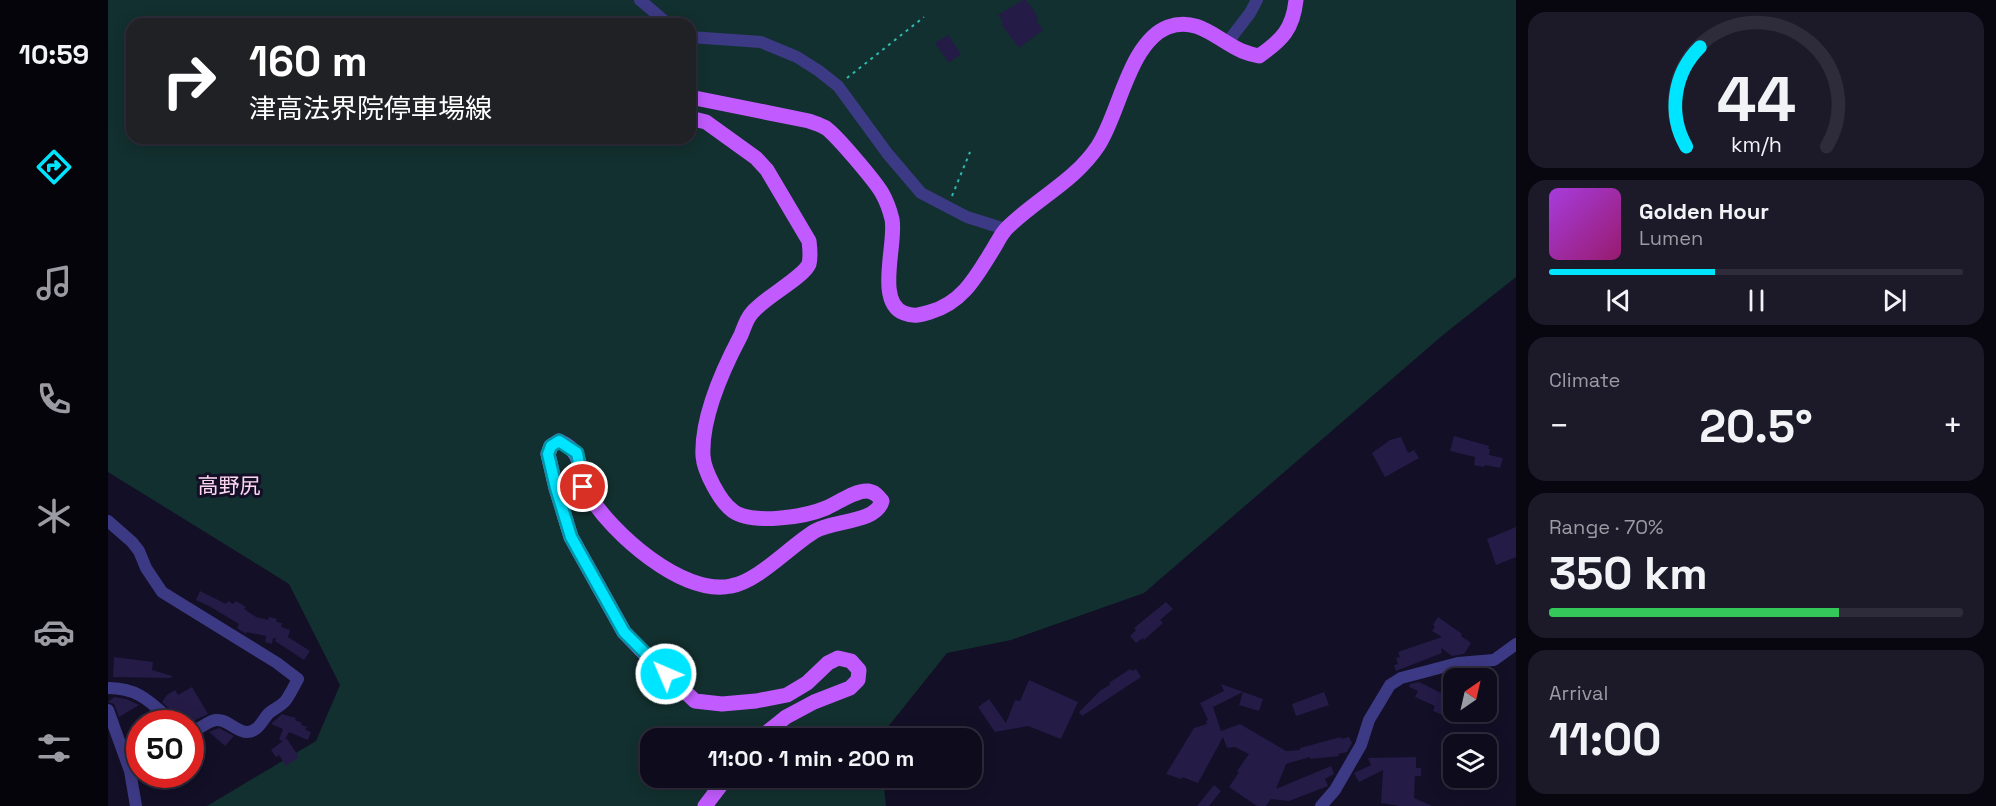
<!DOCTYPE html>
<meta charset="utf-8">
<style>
:root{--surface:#0e0b1c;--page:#1c1929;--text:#f1f3f6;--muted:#9b9ba3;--line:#2e2b3b;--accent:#00e5ff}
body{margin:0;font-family:"Space Grotesk","Noto Sans JP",sans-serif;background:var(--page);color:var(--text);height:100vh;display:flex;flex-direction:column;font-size:22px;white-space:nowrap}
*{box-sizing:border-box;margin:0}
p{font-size:20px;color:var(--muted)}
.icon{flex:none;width:33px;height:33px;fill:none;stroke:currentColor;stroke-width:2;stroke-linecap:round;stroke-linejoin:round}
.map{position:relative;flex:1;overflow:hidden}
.panel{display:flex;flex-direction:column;gap:12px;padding:12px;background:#08060f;width:480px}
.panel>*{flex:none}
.guide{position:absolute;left:18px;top:18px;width:570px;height:126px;border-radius:18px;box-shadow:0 3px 15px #0003,0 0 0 2px var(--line);background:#202124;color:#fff;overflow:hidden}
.needle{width:39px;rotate:34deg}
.tools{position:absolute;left:1335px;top:668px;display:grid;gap:12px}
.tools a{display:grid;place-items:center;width:54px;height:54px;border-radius:12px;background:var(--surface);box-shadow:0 3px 15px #0003,0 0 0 2px var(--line);font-size:30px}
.speed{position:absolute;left:18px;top:710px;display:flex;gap:12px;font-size:30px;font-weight:700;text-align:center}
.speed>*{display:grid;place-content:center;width:78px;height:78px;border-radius:50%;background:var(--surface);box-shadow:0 3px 15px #0003,0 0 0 2px var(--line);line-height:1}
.speed .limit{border:9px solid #d22;background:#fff;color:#111}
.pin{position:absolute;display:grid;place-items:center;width:51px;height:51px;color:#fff;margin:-26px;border:3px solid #fff;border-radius:50%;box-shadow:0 2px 6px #0007}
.me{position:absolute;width:66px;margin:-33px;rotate:315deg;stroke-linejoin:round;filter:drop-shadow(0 0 4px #0008)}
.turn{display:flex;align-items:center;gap:21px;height:126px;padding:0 24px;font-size:27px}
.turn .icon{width:78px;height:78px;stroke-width:2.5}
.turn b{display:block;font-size:42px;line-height:51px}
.big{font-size:45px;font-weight:700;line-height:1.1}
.panel .widget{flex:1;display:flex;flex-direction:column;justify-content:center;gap:9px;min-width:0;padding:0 21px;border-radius:18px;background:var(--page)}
.panel .dial{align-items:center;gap:0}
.dial svg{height:156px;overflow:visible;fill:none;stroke:var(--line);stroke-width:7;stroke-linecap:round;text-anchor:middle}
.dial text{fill:var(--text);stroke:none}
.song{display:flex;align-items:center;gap:18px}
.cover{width:72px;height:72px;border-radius:9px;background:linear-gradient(135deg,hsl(280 70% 55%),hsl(320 70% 35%))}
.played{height:6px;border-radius:3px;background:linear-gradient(90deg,var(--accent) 40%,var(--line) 40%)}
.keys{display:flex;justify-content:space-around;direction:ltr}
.heat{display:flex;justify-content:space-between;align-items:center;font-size:33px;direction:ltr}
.charge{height:9px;border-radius:4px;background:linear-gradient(90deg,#34c759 70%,var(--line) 0)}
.trip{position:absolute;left:532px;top:728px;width:342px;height:60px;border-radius:18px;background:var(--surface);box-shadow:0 3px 15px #0003,0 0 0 2px var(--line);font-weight:700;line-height:60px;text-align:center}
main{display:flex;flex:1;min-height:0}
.tab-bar{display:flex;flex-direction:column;width:108px;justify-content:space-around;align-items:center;background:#06040b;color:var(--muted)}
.tab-bar .icon{width:42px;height:42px}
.tab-bar .active{color:var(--accent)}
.tab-bar b{font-size:27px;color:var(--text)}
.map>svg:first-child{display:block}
.green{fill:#12302f;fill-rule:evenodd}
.building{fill:#241b47}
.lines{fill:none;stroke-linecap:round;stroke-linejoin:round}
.path{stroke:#2fb8b0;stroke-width:2;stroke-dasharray:3 4.5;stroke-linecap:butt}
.minor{stroke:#3d3a85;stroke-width:12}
.major{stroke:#c25bff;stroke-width:15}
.route-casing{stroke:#0095a6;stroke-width:15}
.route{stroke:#00e5ff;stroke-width:10}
.labels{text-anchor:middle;stroke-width:6;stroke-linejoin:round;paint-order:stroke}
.quarter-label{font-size:21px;fill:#ffd6f0;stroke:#130f26}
</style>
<main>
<nav class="tab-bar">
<b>10:59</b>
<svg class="icon active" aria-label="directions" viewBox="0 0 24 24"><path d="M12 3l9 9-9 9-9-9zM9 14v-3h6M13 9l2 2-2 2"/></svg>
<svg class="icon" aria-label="music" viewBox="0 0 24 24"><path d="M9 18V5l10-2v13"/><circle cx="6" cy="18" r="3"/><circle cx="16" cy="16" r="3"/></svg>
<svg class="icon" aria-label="phone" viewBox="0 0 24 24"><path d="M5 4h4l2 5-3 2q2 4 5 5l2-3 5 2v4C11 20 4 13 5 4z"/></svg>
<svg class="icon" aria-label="climate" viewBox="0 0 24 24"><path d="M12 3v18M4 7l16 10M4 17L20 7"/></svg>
<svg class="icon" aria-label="car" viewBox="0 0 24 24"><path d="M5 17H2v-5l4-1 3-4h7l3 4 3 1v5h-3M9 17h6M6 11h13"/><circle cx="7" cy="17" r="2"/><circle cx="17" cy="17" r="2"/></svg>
<svg class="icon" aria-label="filters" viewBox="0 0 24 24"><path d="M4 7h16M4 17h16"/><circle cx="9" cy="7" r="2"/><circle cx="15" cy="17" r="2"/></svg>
</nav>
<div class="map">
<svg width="1408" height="806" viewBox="0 0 1408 806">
<rect width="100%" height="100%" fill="#130f26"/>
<path class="green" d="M0,0H1408V277L1335,335L1036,593L903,640L839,653L771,738H543V777H775L778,806H99L208,741L232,685L181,584L0,472ZM24,24H582V138H24Z"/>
<g class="building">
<path d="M915,0H918L927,12L930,19L928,20L935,30L911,48L893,24L895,22L890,15Z"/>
<path d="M840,35L853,54L841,63L827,43Z"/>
<path d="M1346,436L1381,446L1380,449H1382L1381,455L1395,458L1392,468L1377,465L1376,467L1366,465L1367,457L1342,451Z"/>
<path d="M1293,437L1300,453L1306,450L1311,458L1277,477L1264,453L1282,440Z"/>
<path d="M1408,527V557L1388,565L1379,539Z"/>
<path d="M92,591L118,604L120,601L125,604L128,601L138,607L136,609L148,617L160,620L161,617L169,619L168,622L174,623L173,627L182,630L180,637L202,651L196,660L167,641L168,638H165L164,644L157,642L158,636L139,632L138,634L129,628L131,624L101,606L88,600Z"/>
<path d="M1058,602L1065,609L1052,620L1055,623L1036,640L1035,638L1028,643L1022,636L1028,630L1026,628Z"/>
<path d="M1330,617L1354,634L1353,636L1363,643L1356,654L1344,656L1333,648L1334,653L1288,671L1286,665L1290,664L1288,658L1292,657L1290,652L1334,637L1324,631L1327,627L1325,625Z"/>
<path d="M6,657L45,662L44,670L64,676L63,678L5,677Z"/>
<path d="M1022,669L1024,671L1028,669L1033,677L974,716L971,712L993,690L1002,685L1001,683Z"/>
<path d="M921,680L970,702L953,739L920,726L887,732L870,707L881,699L898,723L907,700L912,701Z"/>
<path d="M1311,682L1343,698L1337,716L1325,711L1327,706L1307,697L1310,691L1301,687L1302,684Z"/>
<path d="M1113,684L1155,699L1151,711L1131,705L1135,692L1105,707L1113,731L1132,724L1178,751L1192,750V748L1233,737V739L1241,737L1244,743L1239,752L1230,754L1231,756L1202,759V757L1178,764L1168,789L1223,766L1226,774L1217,779L1220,786L1181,801L1163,799L1158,806H1149L1121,787L1131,772L1129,771L1141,754L1127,747L1119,748L1115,737L1090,783L1074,777L1073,779L1058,774L1086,728L1099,724L1098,721L1100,720L1092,703L1116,691Z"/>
<path d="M84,687L100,714L81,723L79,718L74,721L54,702L59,695L67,690L70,695Z"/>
<path d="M1216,692L1221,705L1188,716L1184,704Z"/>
<path d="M6,697L18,699L31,705L11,717L6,704L0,702Z"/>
<path d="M174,714L188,718L187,720L194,723L193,725L199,727L197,730L203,732L200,740L181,732L177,740L179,739L191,757L178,766L171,755L168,757L163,750L175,741L171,740L175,729L163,724Z"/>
<path d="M111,728L126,736L117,746L101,732Z"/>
<path d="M1308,757V768H1313V776H1307L1306,798L1324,806H1292L1273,803L1275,770L1251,782L1246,773L1263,765L1260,758Z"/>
<path d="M1106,785L1113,791L1101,806H1089Z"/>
</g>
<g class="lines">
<g class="path">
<path d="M739,78L816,17"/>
<path d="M844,196L862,152"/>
</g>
<g class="minor">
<path d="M532,0L560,24"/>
<path d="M582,37L653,42L689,57L711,71L730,86L779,153L813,193L859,217L897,229"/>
<path d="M1119,43L1142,13L1149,0"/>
<path d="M0,521L24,542L31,551L38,568L54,592L169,663L190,679C186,686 183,693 178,700C174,706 165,709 160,714C154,721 150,732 139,732C128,732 120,719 108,720C99,721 92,730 82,731"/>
<path d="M0,688C32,688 43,703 66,723"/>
<path d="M0,710L22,771L28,806"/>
<path d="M1213,806L1227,790L1253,745L1261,720L1282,685L1293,678L1350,663L1386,660L1408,644"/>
</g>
<g class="major">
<path d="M582,97L701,121C706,123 713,125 718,128C729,136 767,181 774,193C778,200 782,211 784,219C789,242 767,302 796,313C806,317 812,315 822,312C854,303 868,277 884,251C889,243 893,234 899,228C928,199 967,181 990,146C1011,115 1021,42 1060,27C1090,16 1109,40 1134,51C1139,53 1146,55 1151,56C1174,40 1185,29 1188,0"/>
<path d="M582,118L598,122L648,158L659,170L701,241C702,249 703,256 701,264C695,278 655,298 643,314C638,320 636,328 633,335C615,369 593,417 595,456C596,471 612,502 625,511C644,525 697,517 718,508C730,503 747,490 760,491C767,492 770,496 774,501C768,523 726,520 707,531C682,546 651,581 623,586C574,596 504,533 480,494C465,471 482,456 451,441L443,446L440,454L448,488L463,537L516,632L546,663L587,701L614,704L648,701L679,695L699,683L720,663L730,658L743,661L751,670L750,680L742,688L706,702L678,717L652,738"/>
<path d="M597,806L619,777"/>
</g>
</g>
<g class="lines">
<defs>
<path id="route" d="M475,487L469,453L451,441L443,446L440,454L448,488L463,537L516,632L558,674"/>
</defs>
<use href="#route" class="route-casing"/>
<use href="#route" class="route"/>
</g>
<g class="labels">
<g class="quarter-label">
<text x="121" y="493">高野尻</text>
</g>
</g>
</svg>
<div class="tools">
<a><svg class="needle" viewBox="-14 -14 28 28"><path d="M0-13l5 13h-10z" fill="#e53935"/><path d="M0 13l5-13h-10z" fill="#9b9ba3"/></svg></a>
<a><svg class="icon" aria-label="layers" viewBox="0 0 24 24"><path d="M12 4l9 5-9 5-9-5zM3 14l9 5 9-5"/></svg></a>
</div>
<div class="speed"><div class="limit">50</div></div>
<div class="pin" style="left:475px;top:487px;background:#d93025"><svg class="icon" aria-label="arrive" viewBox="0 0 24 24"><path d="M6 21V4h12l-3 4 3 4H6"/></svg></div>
<svg class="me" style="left:558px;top:674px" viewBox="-20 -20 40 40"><circle r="17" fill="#00e5ff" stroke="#fff" stroke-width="3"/><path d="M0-11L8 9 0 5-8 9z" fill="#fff"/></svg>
<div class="trip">11:00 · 1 min · 200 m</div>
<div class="guide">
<div class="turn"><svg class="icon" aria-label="right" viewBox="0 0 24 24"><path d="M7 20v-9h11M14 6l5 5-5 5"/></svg><div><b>160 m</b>津高法界院停車場線</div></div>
</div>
</div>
<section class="panel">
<div class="widget dial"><svg viewBox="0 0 100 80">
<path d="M14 69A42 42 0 1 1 86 69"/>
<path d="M14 69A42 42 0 0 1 21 18" stroke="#00e5ff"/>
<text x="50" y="56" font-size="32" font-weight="700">44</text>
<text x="50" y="72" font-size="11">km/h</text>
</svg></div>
<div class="widget">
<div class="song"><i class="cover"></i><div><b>Golden Hour</b><p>Lumen</p></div></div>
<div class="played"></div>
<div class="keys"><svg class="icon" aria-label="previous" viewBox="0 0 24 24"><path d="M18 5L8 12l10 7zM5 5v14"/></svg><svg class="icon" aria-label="pause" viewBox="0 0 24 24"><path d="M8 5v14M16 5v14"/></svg><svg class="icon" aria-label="next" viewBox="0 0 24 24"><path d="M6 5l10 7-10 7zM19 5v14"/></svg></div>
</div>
<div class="widget"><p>Climate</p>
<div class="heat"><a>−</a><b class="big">20.5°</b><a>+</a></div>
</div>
<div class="widget"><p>Range · 70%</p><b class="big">350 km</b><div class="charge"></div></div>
<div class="widget"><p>Arrival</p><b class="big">11:00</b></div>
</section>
</main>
